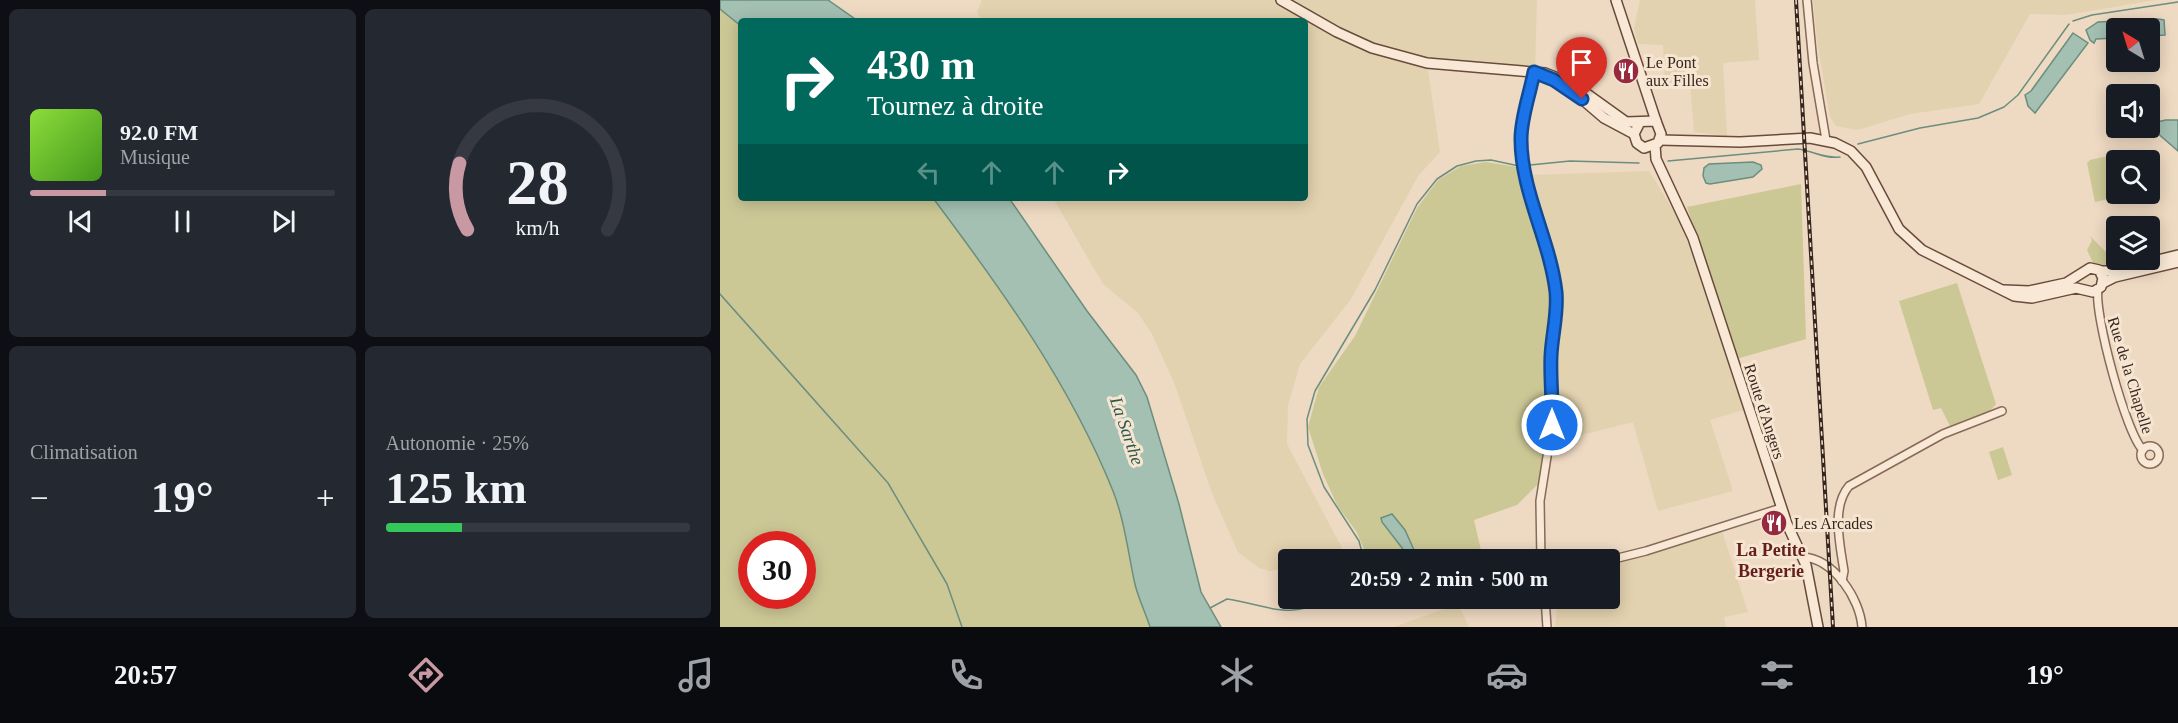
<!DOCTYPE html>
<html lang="fr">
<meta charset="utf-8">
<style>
:root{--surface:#171b24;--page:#242831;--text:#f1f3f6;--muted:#9ea1a6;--line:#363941;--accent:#c898a3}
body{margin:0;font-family:"Times New Roman",serif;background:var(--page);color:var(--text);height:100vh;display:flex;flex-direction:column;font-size:22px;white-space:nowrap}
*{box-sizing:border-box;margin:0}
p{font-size:20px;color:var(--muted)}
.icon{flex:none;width:33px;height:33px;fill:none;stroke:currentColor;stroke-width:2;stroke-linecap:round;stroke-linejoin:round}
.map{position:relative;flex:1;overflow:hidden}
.details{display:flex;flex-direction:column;gap:9px;padding:9px;background:#0d0f14;width:720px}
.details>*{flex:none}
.hud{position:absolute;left:18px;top:18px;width:570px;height:183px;border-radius:6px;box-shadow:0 3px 15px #0003;background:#00695c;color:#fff;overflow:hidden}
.needle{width:39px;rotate:322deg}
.controls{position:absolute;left:1386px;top:18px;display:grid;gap:12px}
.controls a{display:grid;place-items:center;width:54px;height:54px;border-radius:6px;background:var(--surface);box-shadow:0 3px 15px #0003;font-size:30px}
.speed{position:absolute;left:18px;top:531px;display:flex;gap:12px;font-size:30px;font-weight:700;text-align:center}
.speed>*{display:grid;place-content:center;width:78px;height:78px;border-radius:50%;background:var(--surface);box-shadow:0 3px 15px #0003;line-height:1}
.speed .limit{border:9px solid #d22;background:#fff;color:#111}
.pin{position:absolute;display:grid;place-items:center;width:51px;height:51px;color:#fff;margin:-62px -26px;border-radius:50% 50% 50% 0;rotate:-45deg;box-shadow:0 0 6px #0007}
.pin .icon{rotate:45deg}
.me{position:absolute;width:66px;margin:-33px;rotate:0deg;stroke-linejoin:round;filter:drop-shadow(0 0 4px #0008)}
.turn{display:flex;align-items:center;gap:21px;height:126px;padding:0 30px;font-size:27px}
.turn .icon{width:78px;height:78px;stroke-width:2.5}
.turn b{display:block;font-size:42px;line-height:51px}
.lanes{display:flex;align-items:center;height:57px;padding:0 30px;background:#0003;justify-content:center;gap:30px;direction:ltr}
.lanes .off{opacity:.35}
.big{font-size:45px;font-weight:700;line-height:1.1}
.details .card{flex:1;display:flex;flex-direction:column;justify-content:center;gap:9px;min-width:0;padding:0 21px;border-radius:9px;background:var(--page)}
.details .dial{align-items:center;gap:0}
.dial svg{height:156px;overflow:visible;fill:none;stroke:var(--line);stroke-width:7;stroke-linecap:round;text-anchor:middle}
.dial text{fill:var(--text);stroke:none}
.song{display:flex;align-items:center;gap:18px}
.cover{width:72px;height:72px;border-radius:9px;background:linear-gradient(135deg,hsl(90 70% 55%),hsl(100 70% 35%))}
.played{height:6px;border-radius:3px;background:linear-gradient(90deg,var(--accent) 25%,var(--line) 25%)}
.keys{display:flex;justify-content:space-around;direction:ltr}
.heat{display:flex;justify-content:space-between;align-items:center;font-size:33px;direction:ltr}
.charge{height:9px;border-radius:4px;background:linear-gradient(90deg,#34c759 25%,var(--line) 0)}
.details .tiles{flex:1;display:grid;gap:9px;grid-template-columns:repeat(2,1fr)}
.trip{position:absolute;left:558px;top:549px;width:342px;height:60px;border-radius:6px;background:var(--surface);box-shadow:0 3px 15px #0003;font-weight:700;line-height:60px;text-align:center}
.dock{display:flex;height:96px;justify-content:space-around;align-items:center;background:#090b0e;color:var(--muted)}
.dock .icon{width:42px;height:42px}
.dock .on{color:var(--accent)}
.dock b{font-size:27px;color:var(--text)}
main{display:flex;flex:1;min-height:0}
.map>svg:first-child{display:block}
.farmland{fill:#e3d2af}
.green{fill:#ccc896;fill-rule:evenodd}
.water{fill:#a4c0b3;stroke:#6b8e7f;stroke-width:1.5}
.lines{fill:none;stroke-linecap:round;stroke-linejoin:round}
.stream{stroke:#6b8e7f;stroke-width:1.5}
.street-casing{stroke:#876a59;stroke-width:10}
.secondary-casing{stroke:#694b3c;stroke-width:12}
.street{stroke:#f9e8d5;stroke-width:7}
.secondary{stroke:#f9e8d5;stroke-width:9}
.rail-casing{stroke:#37251d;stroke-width:4}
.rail{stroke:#f5e5d1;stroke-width:1.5;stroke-dasharray:4.5;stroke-linecap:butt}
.route-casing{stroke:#114b97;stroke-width:15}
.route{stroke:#1a73e8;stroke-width:10}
.labels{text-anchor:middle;stroke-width:6;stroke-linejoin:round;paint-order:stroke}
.poi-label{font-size:16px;fill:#37251d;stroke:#f5e5d1;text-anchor:start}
.street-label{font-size:16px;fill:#37251d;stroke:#f5e5d1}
.water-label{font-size:18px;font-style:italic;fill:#2d574d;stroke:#f5e5d1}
.neighbourhood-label{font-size:18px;font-weight:bold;fill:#641f1d;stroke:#f5e5d1}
</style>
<main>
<section class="details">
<div class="tiles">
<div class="card">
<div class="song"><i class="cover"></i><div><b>92.0 FM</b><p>Musique</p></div></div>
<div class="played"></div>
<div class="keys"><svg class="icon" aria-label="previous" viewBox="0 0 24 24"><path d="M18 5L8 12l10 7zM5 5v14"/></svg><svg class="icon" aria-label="pause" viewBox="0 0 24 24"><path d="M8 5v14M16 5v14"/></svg><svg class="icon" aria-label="next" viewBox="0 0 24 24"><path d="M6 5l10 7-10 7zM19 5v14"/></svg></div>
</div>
<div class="card dial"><svg viewBox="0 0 100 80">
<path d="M14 69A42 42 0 1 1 86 69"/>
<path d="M14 69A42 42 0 0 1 10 35" stroke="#c898a3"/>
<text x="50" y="56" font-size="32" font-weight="700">28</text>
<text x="50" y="72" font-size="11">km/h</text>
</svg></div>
<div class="card"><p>Climatisation</p>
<div class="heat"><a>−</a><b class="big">19°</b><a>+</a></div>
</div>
<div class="card"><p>Autonomie · 25%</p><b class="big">125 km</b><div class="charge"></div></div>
</div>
</section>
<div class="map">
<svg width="1458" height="627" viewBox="0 0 1458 627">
<rect width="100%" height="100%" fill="#eed9c2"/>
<g class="farmland">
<path d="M262,0H817L815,70L707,63L720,152L698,176L631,299L580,364L568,405L567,444L622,548L600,559L568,560V568L550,571L539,568L518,552L493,496L455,385L432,334L418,313L383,284L333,198H585V21H263L257,12Z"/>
<path d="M920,0H1035L1039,60L1003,63L1007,136L974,132L970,82L945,85L943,45L918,44L914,28Z"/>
<path d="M1093,0H1436L1346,15L1310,14L1259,104L1190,114L1138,130L1116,126L1110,117L1097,41Z"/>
<path d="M929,171L958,218L968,243L1023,410L990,420L1013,491L938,511L913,422L834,442L836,423L837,345L842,301L836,259L811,175Z"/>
<path d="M1001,528L1028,612L1004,617L1006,627H835L838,599L890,598V560Z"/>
<path d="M729,607L740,608L749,627H674Z"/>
</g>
<g class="green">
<path d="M0,9L21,26V198H213C282,291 350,384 393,491C404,519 408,551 414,580C417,596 425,611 430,627H0ZM32,544H82V596H32Z"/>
<path d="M1398,154L1401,160H1396V194H1410L1375,202L1367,163L1370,160Z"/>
<path d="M766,162L803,168L810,212L825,256L833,307L827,352L830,424L820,482L797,505L754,520L763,559H690V554L694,550L685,530L672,514L662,522L686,553L673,559H645L646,553L636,531L618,507L603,474L588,427L599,387L635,336L697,208L718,180L741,166Z"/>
<path d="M1081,184L1086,339L1016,359L967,207Z"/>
<path d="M1370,236L1387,253L1396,257V260H1427L1389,269L1374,265L1367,250L1372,240Z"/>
<path d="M1237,283L1276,404L1270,411L1231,428L1221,408L1213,410L1179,301Z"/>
<path d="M1283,447L1292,475L1278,480L1269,452Z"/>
</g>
<g class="water">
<path d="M0,0H108L138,21H21V26L0,9Z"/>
<path d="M1438,19L1444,20L1445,35L1430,36V28H1396V38L1376,39L1374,43L1370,40L1366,30L1378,22Z"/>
<path d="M1353,33L1368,43L1315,113L1308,106L1305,95L1311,91Z"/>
<path d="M1446,120H1458V151L1435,131L1437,122Z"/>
<path d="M1033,162L1041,165L1042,169L1033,177L990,184L986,183L983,176L984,168L989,164Z"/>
<path d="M213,198H289L367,311L416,375L427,397L459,504L481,592L501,627H430C425,611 417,596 414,580C408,551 404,519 393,491C350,384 282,290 213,198Z"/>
<path d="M672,514L685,530L694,550L690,554L686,553L662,522L661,518Z"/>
</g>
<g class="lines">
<g class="stream">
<path d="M1353,21L1372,15L1458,2"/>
<path d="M1138,144L1200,128L1258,118L1284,107L1298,95L1349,24"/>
<path d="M948,161L1078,149C1093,151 1104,159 1120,157"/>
<path d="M810,165L850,161L919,163"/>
<path d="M0,294L168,483L227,584L242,627"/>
<path d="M644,560L639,541L604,487L588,445L587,419L595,391L655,290L697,204L717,179L737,166L756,161L771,160L799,166"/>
<path d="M490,608L507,599C553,606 564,621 612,598"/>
</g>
<defs>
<g id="street">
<path d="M1087,0L1093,63L1106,140"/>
<path d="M814,72L801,142L812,206L833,273L837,308L830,366L832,425L820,501L821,560"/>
<path d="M1378,290C1374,314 1406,434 1423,450"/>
<circle cx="1430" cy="455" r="9"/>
<path d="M1083,557C1114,559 1140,599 1142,627"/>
<path d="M890,560L926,551L1061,508"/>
<path d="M1122,581L1124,571C1120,545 1111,507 1129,486L1223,434L1282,411"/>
<path d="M825,598L827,627"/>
</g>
<g id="secondary">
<path d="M561,0L617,32L652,48L707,63L825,73L853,84L906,122L936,121L941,134L938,143L924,148L917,143L914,134L919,124"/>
<path d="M896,0L936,121"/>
<path d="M856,94L884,118L914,134"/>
<path d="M940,140L1020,142L1090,138L1115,143L1131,151L1146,167L1179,229L1202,250L1294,296L1312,298L1356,288L1373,292L1381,287L1383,278L1379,270L1370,268L1346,283L1309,291L1284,290"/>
<path d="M935,145L936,159L973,238L1067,524L1086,565L1098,627"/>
<path d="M1380,271H1393L1458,255"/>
<path d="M1383,283L1395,277L1458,262"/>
</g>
</defs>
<use href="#street" class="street-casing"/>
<use href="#secondary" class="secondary-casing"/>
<use href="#street" class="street"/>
<use href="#secondary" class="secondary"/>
<defs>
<path id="rail" d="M1076,0L1113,627"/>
</defs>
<use href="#rail" class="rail-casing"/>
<use href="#rail" class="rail"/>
</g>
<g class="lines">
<defs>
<path id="route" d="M832,425C833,402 830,379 831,356C832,334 838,314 836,292C830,240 801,192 801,139C801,117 810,94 814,72L834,80L862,99"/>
</defs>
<use href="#route" class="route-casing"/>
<use href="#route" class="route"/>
</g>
<defs>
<symbol id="restaurant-disc" viewBox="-11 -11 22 22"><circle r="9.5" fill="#96293e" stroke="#f5e5d1"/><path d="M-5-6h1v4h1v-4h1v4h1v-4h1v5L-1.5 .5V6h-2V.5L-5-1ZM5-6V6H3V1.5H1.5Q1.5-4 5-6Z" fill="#fff"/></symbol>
</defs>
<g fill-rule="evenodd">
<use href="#restaurant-disc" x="891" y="56" width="30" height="30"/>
<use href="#restaurant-disc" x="1039" y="508" width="30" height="30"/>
</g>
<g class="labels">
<g class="poi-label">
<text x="926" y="68">Le Pont<tspan x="926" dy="18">aux Filles</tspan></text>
<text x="1074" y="529">Les Arcades</text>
</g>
<g class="street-label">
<text transform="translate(1411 375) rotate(73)" y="6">Rue de la Chapelle</text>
<text transform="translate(1045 411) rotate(72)" y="6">Route d'Angers</text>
</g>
<g class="water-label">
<text transform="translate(407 431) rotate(71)" y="6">La Sarthe</text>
</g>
<g class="neighbourhood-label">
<text x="1051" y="556">La Petite<tspan x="1051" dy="21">Bergerie</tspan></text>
</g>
</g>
</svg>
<div class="controls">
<a><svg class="needle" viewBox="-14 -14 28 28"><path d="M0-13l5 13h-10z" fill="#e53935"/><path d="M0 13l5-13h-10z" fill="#9ea1a6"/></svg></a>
<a><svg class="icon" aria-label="sound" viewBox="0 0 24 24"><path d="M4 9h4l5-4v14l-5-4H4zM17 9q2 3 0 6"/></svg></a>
<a><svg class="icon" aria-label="search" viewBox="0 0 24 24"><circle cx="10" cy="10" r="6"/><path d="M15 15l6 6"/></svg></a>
<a><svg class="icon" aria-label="layers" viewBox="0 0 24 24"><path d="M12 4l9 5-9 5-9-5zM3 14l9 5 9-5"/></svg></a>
</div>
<div class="speed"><div class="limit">30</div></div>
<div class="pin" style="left:862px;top:99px;background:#d93025"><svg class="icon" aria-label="arrive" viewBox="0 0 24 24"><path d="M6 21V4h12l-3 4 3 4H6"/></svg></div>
<svg class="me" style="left:832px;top:425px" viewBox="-20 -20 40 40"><circle r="17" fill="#1a73e8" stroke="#fff" stroke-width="3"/><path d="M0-11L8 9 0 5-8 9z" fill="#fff"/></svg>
<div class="trip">20:59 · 2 min · 500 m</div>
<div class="hud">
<div class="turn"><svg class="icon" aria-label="right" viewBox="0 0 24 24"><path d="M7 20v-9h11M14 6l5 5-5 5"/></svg><div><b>430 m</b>Tournez à droite</div></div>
<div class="lanes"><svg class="icon off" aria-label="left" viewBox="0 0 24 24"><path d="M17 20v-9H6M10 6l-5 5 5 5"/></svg><svg class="icon off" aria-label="ahead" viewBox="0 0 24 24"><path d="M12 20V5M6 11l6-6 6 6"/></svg><svg class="icon off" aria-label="ahead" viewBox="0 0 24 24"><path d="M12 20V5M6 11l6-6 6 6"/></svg><svg class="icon" aria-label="right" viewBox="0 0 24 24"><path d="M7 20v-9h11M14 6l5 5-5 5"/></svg></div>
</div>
</div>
</main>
<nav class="dock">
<b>20:57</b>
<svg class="icon on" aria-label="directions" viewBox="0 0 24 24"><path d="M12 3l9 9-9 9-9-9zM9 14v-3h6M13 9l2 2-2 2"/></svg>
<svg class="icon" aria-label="music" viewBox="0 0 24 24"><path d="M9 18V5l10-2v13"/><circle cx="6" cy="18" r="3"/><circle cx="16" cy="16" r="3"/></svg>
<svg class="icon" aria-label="phone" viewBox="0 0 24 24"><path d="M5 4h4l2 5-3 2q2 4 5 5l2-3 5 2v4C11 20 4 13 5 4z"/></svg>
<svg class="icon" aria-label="climate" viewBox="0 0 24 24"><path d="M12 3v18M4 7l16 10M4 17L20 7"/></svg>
<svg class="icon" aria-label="car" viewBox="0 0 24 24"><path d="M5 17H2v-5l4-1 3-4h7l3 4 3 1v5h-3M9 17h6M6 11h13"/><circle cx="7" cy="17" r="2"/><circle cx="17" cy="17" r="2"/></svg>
<svg class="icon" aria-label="filters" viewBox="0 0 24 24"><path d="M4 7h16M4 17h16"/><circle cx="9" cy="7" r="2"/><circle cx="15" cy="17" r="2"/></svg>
<b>19°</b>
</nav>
